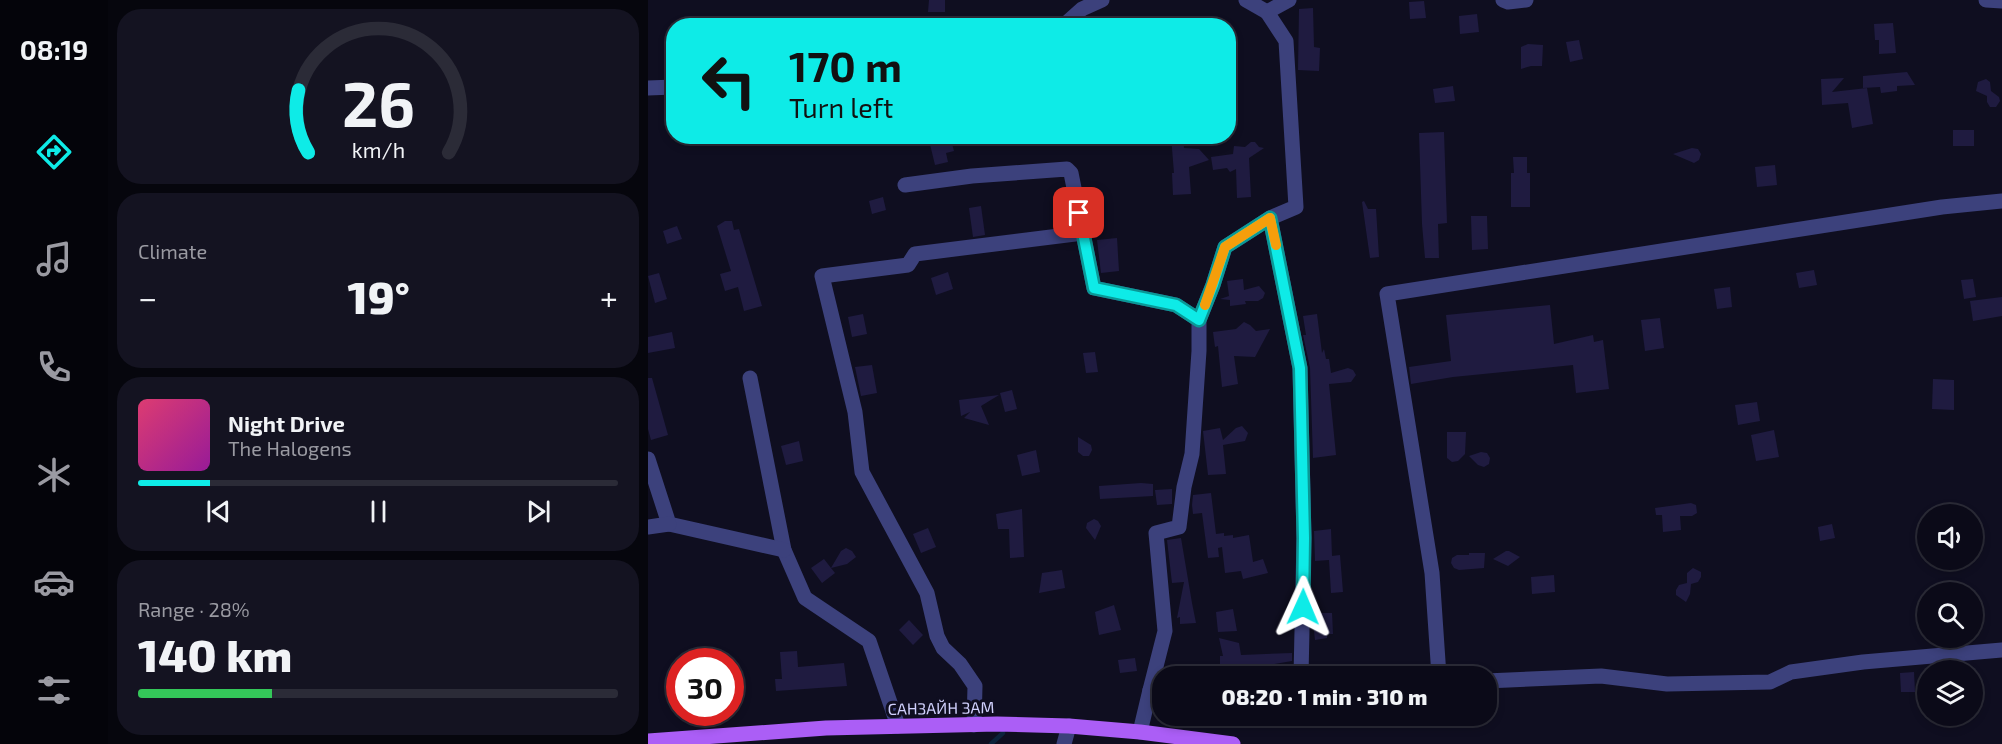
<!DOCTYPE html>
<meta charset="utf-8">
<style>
:root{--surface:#0b0a18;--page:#141321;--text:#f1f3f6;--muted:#9a9aa2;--line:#2b2b37;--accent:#0eebe7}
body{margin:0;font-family:"Exo 2",sans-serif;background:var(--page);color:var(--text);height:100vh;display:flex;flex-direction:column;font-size:22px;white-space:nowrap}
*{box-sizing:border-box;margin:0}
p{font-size:20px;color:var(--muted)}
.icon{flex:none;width:33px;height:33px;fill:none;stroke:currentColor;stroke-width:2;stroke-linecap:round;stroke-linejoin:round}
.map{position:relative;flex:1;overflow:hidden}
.drawer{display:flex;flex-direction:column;gap:9px;padding:9px;background:#06060d;width:540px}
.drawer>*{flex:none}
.hud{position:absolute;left:18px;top:18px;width:570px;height:126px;border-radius:24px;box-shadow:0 3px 9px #0003,0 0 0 2px var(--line);background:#0eebe7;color:#111;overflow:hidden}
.controls{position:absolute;left:1269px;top:504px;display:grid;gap:12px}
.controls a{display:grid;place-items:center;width:66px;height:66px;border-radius:50%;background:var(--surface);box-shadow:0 3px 9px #0003,0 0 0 2px var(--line);font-size:30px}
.speed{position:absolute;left:18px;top:648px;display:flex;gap:12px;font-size:30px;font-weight:700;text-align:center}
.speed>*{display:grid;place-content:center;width:78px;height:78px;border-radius:50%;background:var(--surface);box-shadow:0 3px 9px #0003,0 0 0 2px var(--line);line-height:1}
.speed .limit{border:9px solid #d22;background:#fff;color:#111}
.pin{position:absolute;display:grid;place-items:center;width:51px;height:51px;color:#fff;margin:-26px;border-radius:12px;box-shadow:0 3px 9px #0006}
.me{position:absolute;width:66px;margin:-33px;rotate:1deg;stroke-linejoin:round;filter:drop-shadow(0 0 4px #0008)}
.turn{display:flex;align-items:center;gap:21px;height:126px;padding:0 24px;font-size:27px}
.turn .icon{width:78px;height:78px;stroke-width:2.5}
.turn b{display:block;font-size:42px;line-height:51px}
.big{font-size:45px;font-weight:800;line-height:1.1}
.drawer .card{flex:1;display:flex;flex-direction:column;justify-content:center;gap:9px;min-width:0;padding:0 21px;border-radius:24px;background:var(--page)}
.drawer .dial{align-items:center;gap:0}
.dial svg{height:156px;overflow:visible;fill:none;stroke:var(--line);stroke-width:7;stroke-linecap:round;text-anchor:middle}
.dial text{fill:var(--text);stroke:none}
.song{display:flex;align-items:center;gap:18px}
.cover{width:72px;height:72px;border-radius:9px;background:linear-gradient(135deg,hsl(340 70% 55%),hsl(300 70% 35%))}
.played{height:6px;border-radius:3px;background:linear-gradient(90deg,var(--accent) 15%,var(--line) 15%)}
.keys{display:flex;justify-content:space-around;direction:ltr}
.heat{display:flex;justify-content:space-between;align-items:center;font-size:33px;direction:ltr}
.charge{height:9px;border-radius:4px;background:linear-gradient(90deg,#34c759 28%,var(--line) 0)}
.trip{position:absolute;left:504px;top:666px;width:345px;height:60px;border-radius:24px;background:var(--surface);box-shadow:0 3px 9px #0003,0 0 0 2px var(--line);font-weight:800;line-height:60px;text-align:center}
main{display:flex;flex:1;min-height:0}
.menu{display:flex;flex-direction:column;width:108px;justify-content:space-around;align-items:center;background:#04040a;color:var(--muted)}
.menu .icon{width:42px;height:42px}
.menu .active{color:var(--accent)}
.menu b{font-size:27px;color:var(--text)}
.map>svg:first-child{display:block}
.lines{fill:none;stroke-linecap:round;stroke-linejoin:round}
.stream{stroke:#0c233b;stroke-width:4.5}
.building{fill:#1f1b40}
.minor{stroke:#3c417c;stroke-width:15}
.major{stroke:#ab5ef6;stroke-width:15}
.route-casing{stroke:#099996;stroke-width:15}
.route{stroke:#0eebe7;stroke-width:10}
.slow{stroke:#f59e0b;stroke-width:10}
.labels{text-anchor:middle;stroke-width:6;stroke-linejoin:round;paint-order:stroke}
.street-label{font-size:16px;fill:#d0d0fc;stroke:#0f0e20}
</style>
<main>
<nav class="menu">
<b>08:19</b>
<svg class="icon active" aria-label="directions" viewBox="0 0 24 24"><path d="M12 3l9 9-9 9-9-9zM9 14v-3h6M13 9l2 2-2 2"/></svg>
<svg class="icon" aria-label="music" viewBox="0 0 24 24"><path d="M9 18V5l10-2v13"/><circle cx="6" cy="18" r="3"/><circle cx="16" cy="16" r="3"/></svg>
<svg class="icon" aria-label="phone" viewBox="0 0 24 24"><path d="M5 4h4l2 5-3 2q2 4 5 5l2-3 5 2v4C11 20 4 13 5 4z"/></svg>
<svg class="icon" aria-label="climate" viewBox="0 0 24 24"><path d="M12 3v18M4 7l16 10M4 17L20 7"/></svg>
<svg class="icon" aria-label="car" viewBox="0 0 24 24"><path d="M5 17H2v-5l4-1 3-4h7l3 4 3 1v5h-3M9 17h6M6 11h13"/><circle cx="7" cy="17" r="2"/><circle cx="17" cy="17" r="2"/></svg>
<svg class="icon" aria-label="filters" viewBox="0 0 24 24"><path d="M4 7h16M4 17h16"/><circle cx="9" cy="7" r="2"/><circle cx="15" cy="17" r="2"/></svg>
</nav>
<section class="drawer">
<div class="card dial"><svg viewBox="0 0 100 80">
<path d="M14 69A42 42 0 1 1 86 69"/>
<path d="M14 69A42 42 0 0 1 9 37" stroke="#0eebe7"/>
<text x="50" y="56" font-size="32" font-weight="700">26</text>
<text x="50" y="72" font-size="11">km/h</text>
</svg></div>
<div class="card"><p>Climate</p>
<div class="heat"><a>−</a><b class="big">19°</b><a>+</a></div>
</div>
<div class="card">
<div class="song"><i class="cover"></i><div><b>Night Drive</b><p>The Halogens</p></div></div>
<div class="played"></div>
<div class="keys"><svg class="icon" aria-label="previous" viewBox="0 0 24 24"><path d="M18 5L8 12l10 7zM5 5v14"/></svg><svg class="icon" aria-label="pause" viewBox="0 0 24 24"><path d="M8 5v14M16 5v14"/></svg><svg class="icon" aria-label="next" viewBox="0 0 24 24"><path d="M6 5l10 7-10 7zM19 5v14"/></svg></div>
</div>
<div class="card"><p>Range · 28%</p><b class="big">140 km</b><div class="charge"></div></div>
</section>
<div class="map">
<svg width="1354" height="744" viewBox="0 0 1354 744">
<rect width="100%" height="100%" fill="#0f0e20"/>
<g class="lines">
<path class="stream" d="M343,744L355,733"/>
</g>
<g class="building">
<path d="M281,0H297V12H280Z"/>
<path d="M776,1L778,18L762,19L761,2Z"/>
<path d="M665,8L666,47L672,48L671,71L650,70L651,9Z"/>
<path d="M829,14L831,32L812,34L811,16Z"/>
<path d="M1245,23L1248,53L1231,54V40H1227L1226,24Z"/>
<path d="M931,40L935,59L922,62L918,42Z"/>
<path d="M880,44L895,45L894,66H883L873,69V47Z"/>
<path d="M1259,72L1267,85L1249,86V91L1233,93L1232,87L1215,88V76Z"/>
<path d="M1196,78L1184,92L1219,88L1225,124L1204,128L1200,103L1174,105L1173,79Z"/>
<path d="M1338,79L1342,82L1343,91L1351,97L1352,101L1348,107H1342L1339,102V96L1328,91L1330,82Z"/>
<path d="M805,86L807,101L787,103L785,89Z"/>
<rect x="1305" y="130" width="21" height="16"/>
<path d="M796,132L799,223L790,224L791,258H777L774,224L771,133Z"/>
<path d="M280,136H302L306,151L298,153L300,162L287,165Z"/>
<path d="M523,136H535L536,148L551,149L561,160L541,167L543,194L525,195L524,173H526Z"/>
<path d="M603,142H607L611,147L616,148L601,158L603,197L589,198L588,169L582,172L579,168L565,170L563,157L585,154L586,146L597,147Z"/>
<path d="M1044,148L1050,149L1053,154L1051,160L1046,163L1025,154Z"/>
<path d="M865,157H879V173H882V207H863V173H866Z"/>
<path d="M1127,165L1129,185L1109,187L1107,167Z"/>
<path d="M235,197L238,210L224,214L221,201Z"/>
<path d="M716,201L720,209H728L731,257L722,258L714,202Z"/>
<path d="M333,206L337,235L325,237L321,208Z"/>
<path d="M823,216H839L840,249L824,250Z"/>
<path d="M77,221H84L86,230L91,229L114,306L96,311L90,287L77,291L72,274L83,271L69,226Z"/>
<path d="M29,226L34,239L19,244L15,231Z"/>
<path d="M469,238L471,271L453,273L449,240Z"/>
<path d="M1166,270L1169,285L1151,288L1148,273Z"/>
<path d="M300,272L305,289L288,295L283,278Z"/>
<path d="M11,273L19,299L7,303L0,276Z"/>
<path d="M595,279L596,290L611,286L617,293L615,298L610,301H597L598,304L582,306V300L572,299L581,296L579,281Z"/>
<path d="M1325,279L1328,297L1316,299L1313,280Z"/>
<path d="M1082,287L1084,307L1069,309L1066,289Z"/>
<path d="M1354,297V316L1325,321L1322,301Z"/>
<path d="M902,305L906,344L945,335L946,342L955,340L961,389L928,393L925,365L805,377L763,384L761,367L803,361L798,315Z"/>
<path d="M215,314L219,334L204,337L200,317Z"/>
<path d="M669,314L674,353L676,349L678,359H681L683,373L700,368L705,370L708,375L703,382L681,384L688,455L665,458L662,368L655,335H658L655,316Z"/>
<path d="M1012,318L1016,348L997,351L993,320Z"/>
<path d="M596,322L602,325L608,331L622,329L607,357L586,356L590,384L574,387L570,346L567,347L565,332L588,329Z"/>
<path d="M24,332L27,348L0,353V337Z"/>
<path d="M447,352L450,372L438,373L435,353Z"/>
<path d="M224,365L229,393L213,396L207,367Z"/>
<path d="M0,378H4L20,435L3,440L0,429Z"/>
<path d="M1285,379L1306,380V410L1284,409Z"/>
<path d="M364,390L369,409L357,412L352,393Z"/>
<path d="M351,395L333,406L341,425L316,418L322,412L313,416L311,400Z"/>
<path d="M1109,402L1112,421L1090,425L1087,405Z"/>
<path d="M594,426L600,433L597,441L575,445L578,474L560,475L555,431L572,428L575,440L588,428Z"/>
<path d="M1126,430L1131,457L1108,461L1103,435Z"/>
<path d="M799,432H818L817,454L810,461L804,462L799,458Z"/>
<path d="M430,437L443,445L444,450L441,456H435L430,452Z"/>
<path d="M151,441L155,461L138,465L133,446Z"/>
<path d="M388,450L392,472L374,476L369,455Z"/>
<path d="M833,452L839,453L842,458L841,464L836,467L830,465L821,456Z"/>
<path d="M493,483L505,484V496L452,499L451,486Z"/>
<path d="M524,489V504L509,505L507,490Z"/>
<path d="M563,493L568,534L576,533V536L585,535V538L601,535L605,562L615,559L620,573L595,579L593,571L577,573L574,547L570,548L571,557L560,558L554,513L545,514L544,505L545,495Z"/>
<path d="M1043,503L1048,505L1049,513L1044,516H1032L1033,530L1015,532L1014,515H1008L1007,508Z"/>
<path d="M374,509L376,557L362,558L361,529H350L348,514Z"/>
<path d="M446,519L450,521L453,526L447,540L438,528L439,523Z"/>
<path d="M1184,524L1187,538L1172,541L1170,527Z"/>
<path d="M280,528L288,547L273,553L265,534Z"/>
<path d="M683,529L684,556L692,555L695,592L683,593L681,560L667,561L666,531Z"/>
<path d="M533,538L544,603L548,623L532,624V617L529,618L536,582L524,583L519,540Z"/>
<path d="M198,548L204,551L208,557L199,564L183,568L187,573L174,583L163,568L176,559L183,568L193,551Z"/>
<path d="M858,551H861L872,557L860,566L845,559Z"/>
<path d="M821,553H837L836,568L811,570L806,568L803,563L804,558L809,555H821Z"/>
<path d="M1045,568L1053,572V577L1050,582L1043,584L1042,594L1038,602L1028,595V590L1031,585L1039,583V573Z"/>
<path d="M414,570L417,588L391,593L394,573Z"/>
<path d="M906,575L907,592L884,594L883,577Z"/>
<path d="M466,605L473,630L451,635L447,612Z"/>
<path d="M585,609L589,631L570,632L568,612Z"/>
<path d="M664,613H684L685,634H679V638L667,640Z"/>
<path d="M261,620L275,635L265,645L251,630Z"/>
<path d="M571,638L591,643L593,655L644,653V661L615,666V676H572V656H575Z"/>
<path d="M149,651L150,667L196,663L199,686L128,691L127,679H134L132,652Z"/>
<path d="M487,658L489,671L472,673L470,660Z"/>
<path d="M1266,672L1267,692H1253L1252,673Z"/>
</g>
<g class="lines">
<g class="minor">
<path d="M598,0L619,12"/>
<path d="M855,0L860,2L878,0"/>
<path d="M1338,0L1354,1"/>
<path d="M415,26L434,9L454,0"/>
<path d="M0,88L26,87"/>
<path d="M257,185L324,176L419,169L423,173L446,288L528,305L551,320"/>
<path d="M622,218L652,368L656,538L653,676"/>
<path d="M102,378L136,550L157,598L221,641L250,726"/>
<path d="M0,459L21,524L136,550"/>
<path d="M0,527L21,524"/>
<path d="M791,676L784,573L739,294L1294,207L1354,201"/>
<path d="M838,681L953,676L1019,684L1122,682L1143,672L1215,662L1354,650"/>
<path d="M502,690L517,631L508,533L531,527L536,487L544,454L551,351V320L565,285L577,247L622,218L648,207L638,41L619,12L641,0"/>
<path d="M326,725L327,686L312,664L295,648L289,636L279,593L214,472L207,412L174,276L260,265L267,254L435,233"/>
<path d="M492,732L502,690L514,691"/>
<path d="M416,744L421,726"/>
</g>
<path class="major" d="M0,741L178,728L349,724L421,726L492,732L585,744"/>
</g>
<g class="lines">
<defs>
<path id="route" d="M431,213L446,288L528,305L551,320L565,285L577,247L622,218L652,368L656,538L655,607"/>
</defs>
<use href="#route" class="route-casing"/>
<use href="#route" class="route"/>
<path class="slow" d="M557,305L577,247L622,218L628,245"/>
</g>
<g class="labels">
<g class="street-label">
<text transform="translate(293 708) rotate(-1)" y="6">САНЗАЙН ЗАМ</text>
</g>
</g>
</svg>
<div class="controls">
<a><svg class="icon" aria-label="sound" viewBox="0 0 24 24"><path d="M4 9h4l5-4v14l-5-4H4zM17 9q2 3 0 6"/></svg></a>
<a><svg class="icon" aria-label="search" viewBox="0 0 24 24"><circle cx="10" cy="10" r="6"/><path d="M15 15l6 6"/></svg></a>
<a><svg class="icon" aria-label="layers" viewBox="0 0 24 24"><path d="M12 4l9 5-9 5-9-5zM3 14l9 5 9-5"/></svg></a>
</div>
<div class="speed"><div class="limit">30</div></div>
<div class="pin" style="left:431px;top:213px;background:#d93025"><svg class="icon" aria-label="arrive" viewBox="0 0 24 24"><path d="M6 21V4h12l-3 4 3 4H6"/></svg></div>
<svg class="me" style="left:655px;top:607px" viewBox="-20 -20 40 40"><path d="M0-17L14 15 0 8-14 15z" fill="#0eebe7" stroke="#fff" stroke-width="4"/></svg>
<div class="trip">08:20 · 1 min · 310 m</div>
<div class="hud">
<div class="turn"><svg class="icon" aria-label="left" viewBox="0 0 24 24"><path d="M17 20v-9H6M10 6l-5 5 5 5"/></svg><div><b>170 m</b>Turn left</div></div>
</div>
</div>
</main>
